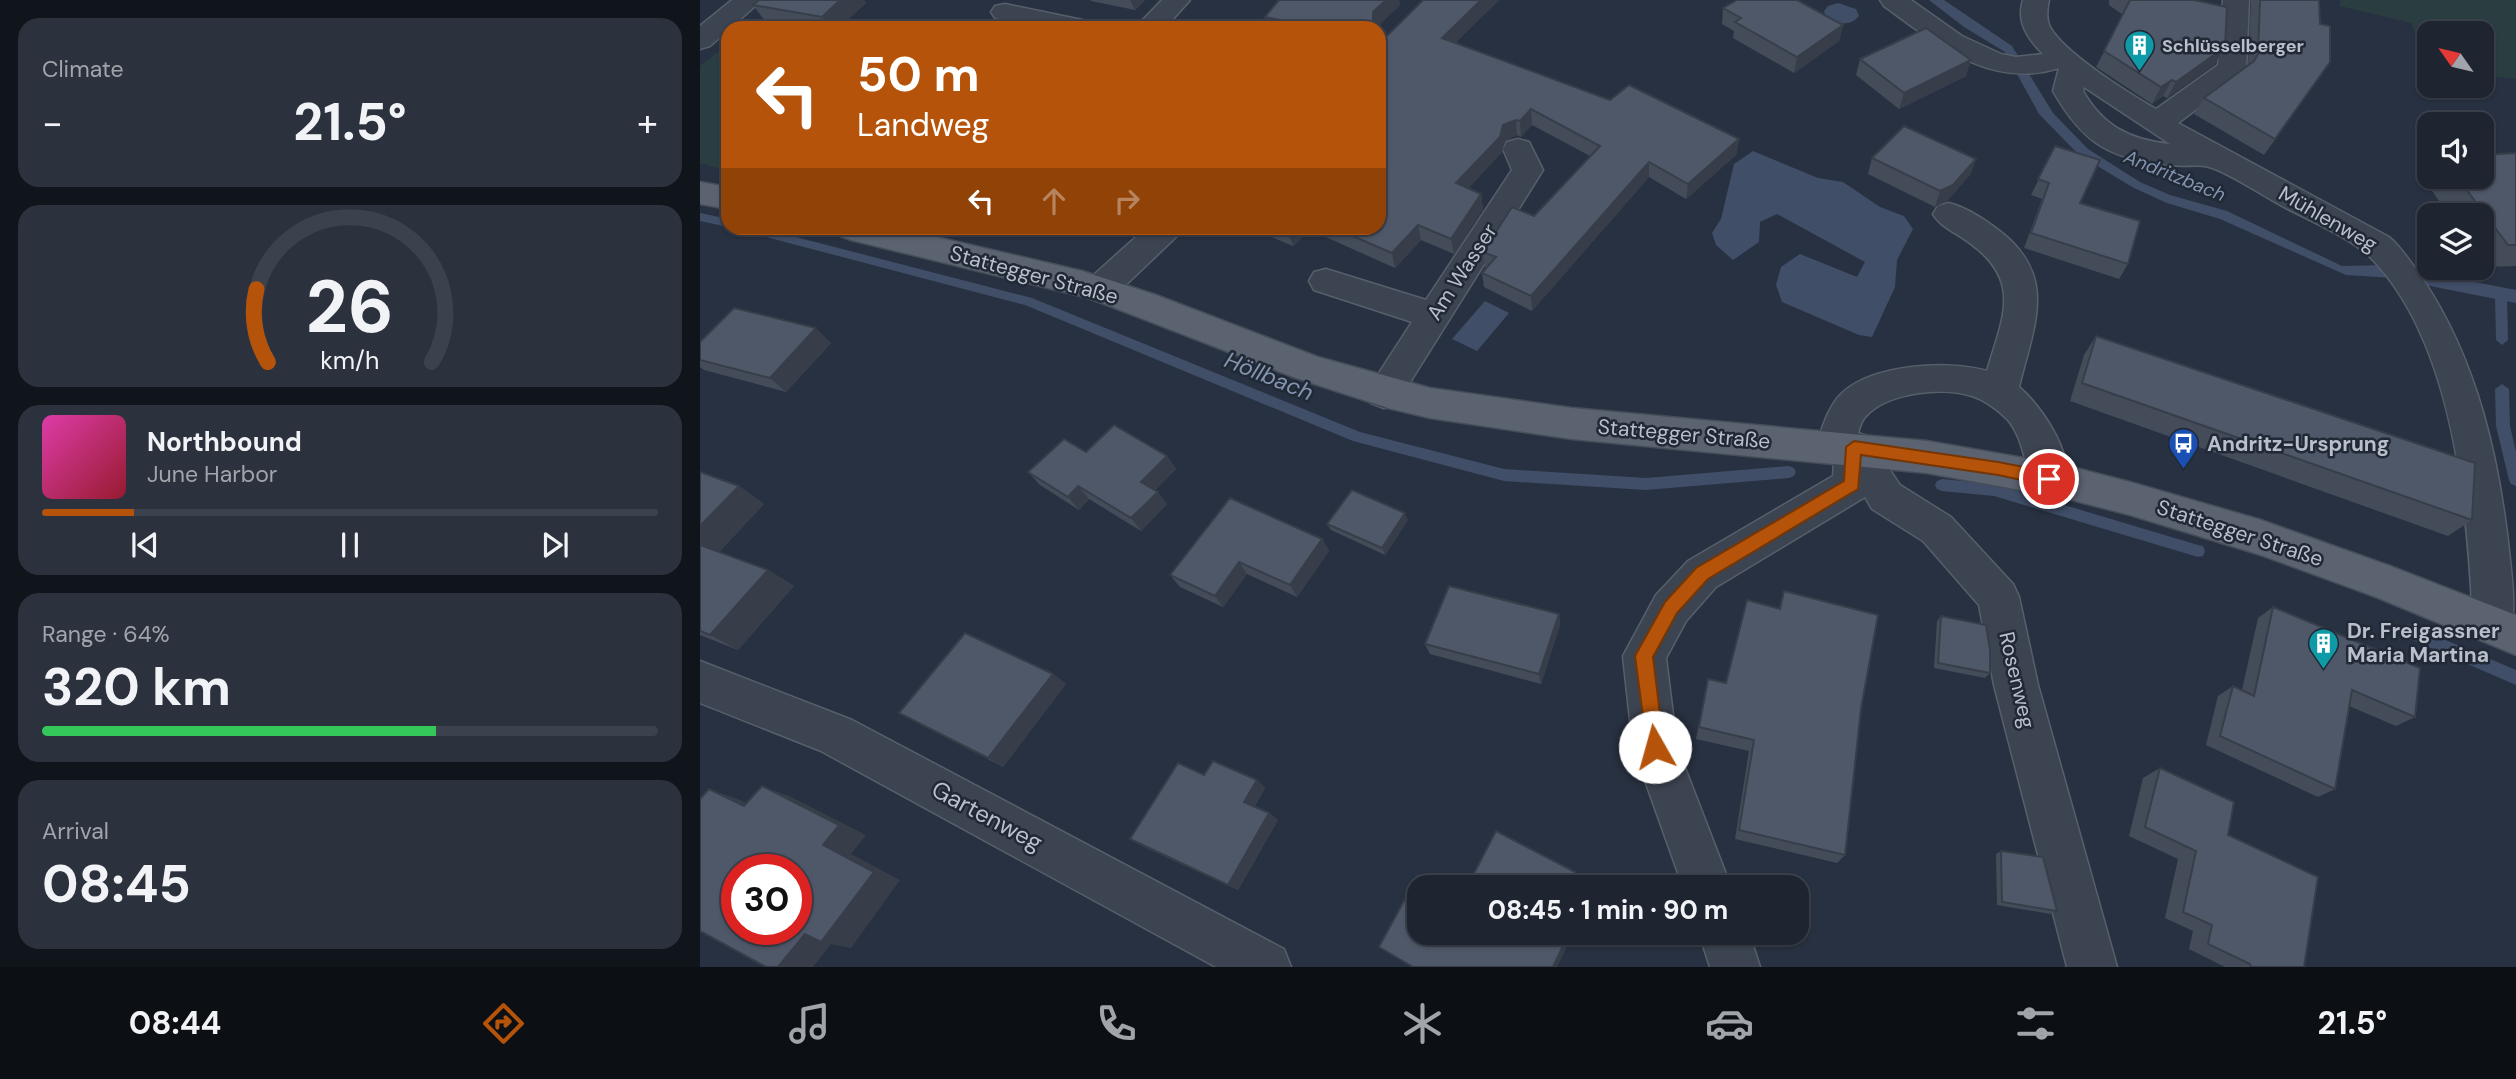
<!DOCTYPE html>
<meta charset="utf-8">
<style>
:root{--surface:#1e2531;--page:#2b313d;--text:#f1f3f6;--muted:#a1a5ab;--line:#3c424d;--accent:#b45309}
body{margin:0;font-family:"DM Sans",sans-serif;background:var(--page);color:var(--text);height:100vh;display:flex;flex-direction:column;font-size:26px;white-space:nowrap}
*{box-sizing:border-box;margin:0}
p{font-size:23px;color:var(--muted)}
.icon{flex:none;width:38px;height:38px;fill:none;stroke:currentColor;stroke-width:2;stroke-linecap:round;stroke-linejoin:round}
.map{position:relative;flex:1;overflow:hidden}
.sheet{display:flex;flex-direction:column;gap:18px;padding:18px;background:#10141b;width:700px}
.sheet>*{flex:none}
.hud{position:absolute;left:21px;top:21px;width:665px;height:214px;border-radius:21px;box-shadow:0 2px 5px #0004,0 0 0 2px var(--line);background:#b45309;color:#fff;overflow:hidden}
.needle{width:46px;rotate:304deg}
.fabs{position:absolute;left:1717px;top:21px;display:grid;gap:14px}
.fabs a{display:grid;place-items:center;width:77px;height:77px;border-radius:14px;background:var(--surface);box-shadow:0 2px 5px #0004,0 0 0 2px var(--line);font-size:35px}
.speed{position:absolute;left:21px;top:854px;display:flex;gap:14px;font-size:35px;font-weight:700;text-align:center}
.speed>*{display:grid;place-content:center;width:91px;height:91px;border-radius:50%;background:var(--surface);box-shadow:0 2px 5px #0004,0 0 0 2px var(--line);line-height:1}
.speed .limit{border:10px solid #d22;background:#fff;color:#111}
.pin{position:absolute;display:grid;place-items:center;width:60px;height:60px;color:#fff;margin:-30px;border:4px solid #fff;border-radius:50%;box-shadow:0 2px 7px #0007}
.me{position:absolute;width:77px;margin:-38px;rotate:353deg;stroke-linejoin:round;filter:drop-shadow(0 0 5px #0008)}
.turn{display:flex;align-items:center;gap:24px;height:147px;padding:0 21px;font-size:32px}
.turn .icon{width:91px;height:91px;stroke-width:2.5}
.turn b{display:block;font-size:49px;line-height:60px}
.lanes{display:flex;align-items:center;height:66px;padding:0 21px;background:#0003;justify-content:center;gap:35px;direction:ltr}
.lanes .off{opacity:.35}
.big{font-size:52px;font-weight:700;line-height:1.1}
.sheet .tile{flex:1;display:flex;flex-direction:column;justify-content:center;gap:10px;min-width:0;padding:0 24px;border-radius:21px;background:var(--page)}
.sheet .dial{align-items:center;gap:0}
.dial svg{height:182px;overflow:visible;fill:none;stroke:var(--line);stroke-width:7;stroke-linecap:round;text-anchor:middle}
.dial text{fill:var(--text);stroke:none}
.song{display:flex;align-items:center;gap:21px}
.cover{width:84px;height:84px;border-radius:10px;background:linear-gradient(135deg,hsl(320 70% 55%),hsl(350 70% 35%))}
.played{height:7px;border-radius:4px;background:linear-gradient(90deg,var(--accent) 15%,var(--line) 15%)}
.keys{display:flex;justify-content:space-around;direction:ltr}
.heat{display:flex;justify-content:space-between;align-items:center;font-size:38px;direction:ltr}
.charge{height:10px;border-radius:5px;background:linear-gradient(90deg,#34c759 64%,var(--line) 0)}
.trip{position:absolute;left:707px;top:875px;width:402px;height:70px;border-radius:21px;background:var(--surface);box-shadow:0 2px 5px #0004,0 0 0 2px var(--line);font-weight:700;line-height:70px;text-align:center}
.tabs{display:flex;height:112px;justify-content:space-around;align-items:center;background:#0c0f14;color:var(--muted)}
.tabs .icon{width:49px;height:49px}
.tabs .active{color:var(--accent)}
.tabs b{font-size:32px;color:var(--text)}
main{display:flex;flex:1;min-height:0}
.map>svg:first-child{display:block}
.green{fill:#2a3e42}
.water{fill:#404e68}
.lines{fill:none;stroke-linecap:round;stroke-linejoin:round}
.stream{fill:#404e68;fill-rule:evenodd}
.minor-casing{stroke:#575f6b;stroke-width:3}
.major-casing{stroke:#464d5a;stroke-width:3}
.minor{fill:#3d4451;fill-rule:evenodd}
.major{fill:#5b6370;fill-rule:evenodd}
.wall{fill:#444c5a}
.shaded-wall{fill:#373e4a}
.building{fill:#4f5869;stroke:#373e4a;stroke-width:2;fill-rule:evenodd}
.route{fill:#b45309;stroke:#753606;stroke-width:2}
.labels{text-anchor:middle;stroke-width:5;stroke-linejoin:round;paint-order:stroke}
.far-poi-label{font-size:18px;font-weight:bold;fill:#b9bfcb;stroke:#212936;text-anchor:start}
.far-water-label{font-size:19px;font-style:italic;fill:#8394b0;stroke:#212936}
.street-label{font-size:21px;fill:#b9bfcb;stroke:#212936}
.poi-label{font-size:21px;font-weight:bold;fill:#b9bfcb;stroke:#212936;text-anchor:start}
.water-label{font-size:23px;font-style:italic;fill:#8394b0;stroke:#212936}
.near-street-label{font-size:24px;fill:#b9bfcb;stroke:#212936}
</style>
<main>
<section class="sheet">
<div class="tile"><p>Climate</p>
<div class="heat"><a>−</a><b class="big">21.5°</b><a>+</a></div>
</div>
<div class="tile dial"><svg viewBox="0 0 100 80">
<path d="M14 69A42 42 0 1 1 86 69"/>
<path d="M14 69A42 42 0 0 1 9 37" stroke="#b45309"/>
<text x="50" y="56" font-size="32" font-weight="700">26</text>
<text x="50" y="72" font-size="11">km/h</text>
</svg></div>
<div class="tile">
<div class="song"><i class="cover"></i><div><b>Northbound</b><p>June Harbor</p></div></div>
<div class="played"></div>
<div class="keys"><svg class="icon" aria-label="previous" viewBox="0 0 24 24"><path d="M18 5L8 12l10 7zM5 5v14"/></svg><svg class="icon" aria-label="pause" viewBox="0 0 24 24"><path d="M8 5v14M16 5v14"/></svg><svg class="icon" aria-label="next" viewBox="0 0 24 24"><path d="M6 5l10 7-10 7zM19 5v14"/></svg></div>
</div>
<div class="tile"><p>Range · 64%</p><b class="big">320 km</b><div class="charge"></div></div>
<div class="tile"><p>Arrival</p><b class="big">08:45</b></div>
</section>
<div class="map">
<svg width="1816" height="967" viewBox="0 0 1816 967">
<rect width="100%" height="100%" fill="#283141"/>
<g class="green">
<path d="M1640,0H1816V79L1782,75V33H1729V69L1724,68L1712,23L1640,6Z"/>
<path d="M28,44V171L0,163V66Z"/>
</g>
<g class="water">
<path d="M1229,0H1244L1312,46L1353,113L1388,149L1440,182L1470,195L1527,211L1642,266L1685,265L1695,278L1646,275L1520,219L1467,203L1434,188L1379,155L1339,114L1305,52L1264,27Z"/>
<path d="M1138,3L1156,9L1159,16C1150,27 1137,24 1126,18L1124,11L1128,6Z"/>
<path d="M1053,151L1118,178L1143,182L1180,207L1204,216L1213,229L1197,260L1195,287L1172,337L1159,335L1082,302L1076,285L1081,267L1100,254L1157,277L1165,262L1077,214L1060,222L1059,242L1033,260L1016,245L1012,233L1021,219L1034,164Z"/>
<path d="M1718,271L1816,290V303L1725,285Z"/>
<path d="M785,301L809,313L777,351L752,339Z"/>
</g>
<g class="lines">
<g class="stream">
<path d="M0,213L28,219V227L0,221Z"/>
<path d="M41,228H61L332,298L660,432L804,469L946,478L1089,466L1094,468L1096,472L1094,476L1089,478L946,490L804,481L653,441L325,305L47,232Z"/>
<path d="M1801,292L1807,297L1808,340L1802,345L1796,340L1795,297Z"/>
<path d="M1802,384L1809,389L1810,426L1816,452V486L1811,484L1809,480L1796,426L1795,389Z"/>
<path d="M1242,479L1294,484L1498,545L1503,546L1505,551L1503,556L1498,557L1294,496L1242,491L1237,489L1235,485L1237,481Z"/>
<path d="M1708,624L1816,670V685L1703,636L1700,631L1703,626Z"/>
</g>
<defs>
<g id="minor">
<path d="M32,0H62L10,46L0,49V26Z"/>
<path d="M462,0H490L465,28H435Z"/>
<path d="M1180,0H1211L1262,36L1301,54L1316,57L1343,54C1328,39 1316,22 1323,0H1349C1347,9 1346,19 1350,27C1364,53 1430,94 1456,109L1518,65L1523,0H1549L1546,69L1542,75L1478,123L1689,237C1702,248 1712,264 1722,278C1778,361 1800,461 1810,560C1813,586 1816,615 1809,639L1794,644L1779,639L1773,625C1768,512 1755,344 1671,258C1651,238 1610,221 1584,207C1567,198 1526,171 1509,167C1499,164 1484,167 1472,165C1410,159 1384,145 1353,91L1359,68C1291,90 1236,44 1184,6ZM1384,87L1470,144C1430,140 1403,126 1383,91Z"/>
<path d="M305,4L392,22L396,28H342L295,18L291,12L295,6Z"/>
<path d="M818,139L829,142L843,170L697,403L684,408L671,403L666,393L712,322L614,290L609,281L614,272L626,269L726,300L812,170L803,149L807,142Z"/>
<path d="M1249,203C1268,208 1285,220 1301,232C1359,278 1333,327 1319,387C1343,408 1378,459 1363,490L1349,495L1335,490C1324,467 1325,441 1308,420C1298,410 1285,400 1272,396C1243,387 1191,392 1168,414C1162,419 1160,426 1158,433L1167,436L1200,485L1251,517L1313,584L1319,597L1338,685L1417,967H1367L1294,685L1279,605L1223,541L1172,509L1165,497L1016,587L986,621L966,658L977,747L1031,887H983L933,747L923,656L956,595L988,561L1133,476L1134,461L1122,457L1116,446C1122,429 1128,406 1142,393C1174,364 1248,360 1287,371C1302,319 1323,282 1271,244C1259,234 1241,228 1233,214L1238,206Z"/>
<path d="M446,228H482L477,236L412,298L400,302L388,298L383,289L388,280Z"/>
<path d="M0,661L152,720L584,949L591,967H516L121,751L0,703Z"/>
<path d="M999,933H1049L1060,967H1010Z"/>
</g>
<g id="major">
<path d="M0,182L28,187V209L0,204Z"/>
<path d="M135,228H198L382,271L456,295L618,357L730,388L872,408L1227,441L1364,465L1430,482L1561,520L1690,566L1816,615V655L1676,597L1561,555L1430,515L1364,498L1227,473L872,439L730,418L688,408L593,377L389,298L151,240L140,236Z"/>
</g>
</defs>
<use href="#minor" class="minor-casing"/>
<use href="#major" class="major-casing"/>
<use href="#minor" class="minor"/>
<use href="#major" class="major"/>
</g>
<g class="wall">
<path d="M59,0H164L166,3L139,28H106L65,21L53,5Z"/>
<path d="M391,0H445L435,10L391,1Z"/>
<path d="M579,0H699L700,5L676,28H568L565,17Z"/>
<path d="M799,0L755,43L910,100L1039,139L1036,155L986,199L949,177L832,311L784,287L782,273L786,268L785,267L783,252L834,216L890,156L832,125L821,137L817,135L805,141L802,152L768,188L781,194L783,209L754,254L721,240L695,268L610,230L593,246L549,228H679V38Z"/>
<path d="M1409,0H1494L1525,47L1515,64L1467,98L1463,96L1452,104L1396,67L1423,15L1409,5Z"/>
<path d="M1551,0H1619L1620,24L1630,62L1564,155L1494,114L1504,98L1548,65Z"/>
<path d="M1023,8L1143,25L1139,41L1094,73L1033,38L1034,31L1022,24Z"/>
<path d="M1160,59L1266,76L1199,109L1156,75Z"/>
<path d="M1355,146L1380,203L1428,264L1419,279L1324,248L1342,199L1331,195Z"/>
<path d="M1816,153V266L1785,267L1782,261V215H1749L1723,178L1729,171V177H1782Z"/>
<path d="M1172,158L1276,159L1270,175L1247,201L1235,207L1168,174Z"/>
<path d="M1396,336L1772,520L1748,536L1370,401L1384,355Z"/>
<path d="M131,343L86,392L4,370L0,367V360Z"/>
<path d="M386,452L467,456L476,469L455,490L467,504L441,531L389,499L379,510L340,485L328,472Z"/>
<path d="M0,472L39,486L64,504L19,552L68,570L94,586L38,650L0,635Z"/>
<path d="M708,520L685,555L631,530L627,524Z"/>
<path d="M622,539L629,551L597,597L547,574L523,607L480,587L470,575Z"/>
<path d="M1084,591L1161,709L1145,855L1137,863L1035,839L1049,751L996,739L1008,679L1026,683L1079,608Z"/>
<path d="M1573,607L1715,717L1696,726L1649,706L1635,789L1618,797L1506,745L1518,696L1533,686L1542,690L1558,618Z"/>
<path d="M859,614L860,625L841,684L730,654L725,644Z"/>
<path d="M1241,616L1290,673L1285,678L1234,668L1237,621Z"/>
<path d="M353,674L366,684L303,767L199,713Z"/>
<path d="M1460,768L1528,835L1604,967H1525L1489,949L1493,931L1465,918L1478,859L1429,836L1443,778Z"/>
<path d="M504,775L557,780L565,788L555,806L569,813L578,820L538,890L442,846L430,839Z"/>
<path d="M1301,851L1357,911L1351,914L1297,905L1296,854Z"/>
</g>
<g class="shaded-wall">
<path d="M140,0H164L166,3L139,28H130L122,17Z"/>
<path d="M430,0H445L435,10Z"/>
<path d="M686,0H699L700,5L676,28H673V12Z"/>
<path d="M781,0H799L744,54L742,38Z"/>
<path d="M1143,25L1139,41L1094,73L1097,57Z"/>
<path d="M1525,47L1515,64L1467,98L1476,82Z"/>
<path d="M1271,60L1266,76L1199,109L1204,93Z"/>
<path d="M1472,80L1463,96L1452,104L1461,87Z"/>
<path d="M831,109L832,125L821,137L820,121Z"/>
<path d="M816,120L817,135L805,141L802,152L759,199L756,183L803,125Z"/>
<path d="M1039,139L1036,155L986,199L988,184Z"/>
<path d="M1276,159L1270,175L1247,201L1235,207L1240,191Z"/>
<path d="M949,162V177L832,311L831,296Z"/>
<path d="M781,194L783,209L754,254L751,239Z"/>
<path d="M718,225L721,240L695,268L692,253Z"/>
<path d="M591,228H609L610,230L593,246L587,231Z"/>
<path d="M116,328L131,343L86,392L70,378Z"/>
<path d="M467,456L476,469L451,495L441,482Z"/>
<path d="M39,486L64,504L14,557L0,548V526Z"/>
<path d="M378,486L389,499L379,510L368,497Z"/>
<path d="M458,492L467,504L441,531L431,518Z"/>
<path d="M705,513L708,520L685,555L682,548Z"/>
<path d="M622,539L629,551L597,597L590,585Z"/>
<path d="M539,562L547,574L523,607L515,596Z"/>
<path d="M68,570L94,586L38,650L10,635Z"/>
<path d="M859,614L860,625L841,684L839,674Z"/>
<path d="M353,674L366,684L303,767L288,758Z"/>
<path d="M557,780L565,788L553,809L544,802Z"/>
<path d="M62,786L91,797L166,835L151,854L200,880L151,948L131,944L113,967H78L123,845Z"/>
<path d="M9,789L40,800L74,816L44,806Z"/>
<path d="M569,813L578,820L538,890L528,885Z"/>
<path d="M875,872L876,880L873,887H868Z"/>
<path d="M869,933H873V934L857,967H853Z"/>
</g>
<g class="building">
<path d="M59,0H140L122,17L53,5Z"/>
<path d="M579,0H686L673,12V28H620L565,17Z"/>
<path d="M723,0H781L742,38L910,100L929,85L1039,139L988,184L949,162L831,296L782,273L796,257L783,252L812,207L834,216L900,146L831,109L820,121L816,120L803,125L800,137L756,183L781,194L751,239L718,225L692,253L634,228H679V38L688,35Z"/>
<path d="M1037,0H1097L1143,25L1097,57L1035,22L1041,18L1023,8Z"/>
<path d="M1430,0H1494L1527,7L1525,47L1476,82L1472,80L1461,87L1404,51Z"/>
<path d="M1560,0H1619L1620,24L1630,26V62L1575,139L1504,98L1554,61L1558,54Z"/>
<path d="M1226,28L1271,60L1204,93L1160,59Z"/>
<path d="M1204,126L1276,159L1253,185L1240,191L1172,158Z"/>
<path d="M1355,146L1400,160L1380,203L1440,221L1428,264L1331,233L1349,183L1338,179Z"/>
<path d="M1816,153V245H1808L1757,177H1782V155Z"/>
<path d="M578,228H591L587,231Z"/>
<path d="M34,308L116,328L70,378L0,360V342Z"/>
<path d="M1396,336L1775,463L1772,520L1382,383Z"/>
<path d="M414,425L467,456L441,482L458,492L431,518L378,486L368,497L328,472L364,439L386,452Z"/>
<path d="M0,472L39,486L0,526Z"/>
<path d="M652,490L705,513L682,548L627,524Z"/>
<path d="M530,498L622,539L590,585L539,562L515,596L470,575Z"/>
<path d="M0,545L68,570L10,635L0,631Z"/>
<path d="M749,586L859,614L839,674L725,644Z"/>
<path d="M1084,591L1178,615L1161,709L1145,855L1039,830L1054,740L999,727L1008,679L1026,683L1047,600L1080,609Z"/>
<path d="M1573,607L1720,668L1715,717L1652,690L1635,789L1520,736L1533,686L1554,696Z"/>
<path d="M1241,616L1286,625L1290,650V673L1238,663Z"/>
<path d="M265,633L353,674L288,758L199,713Z"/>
<path d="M513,761L557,780L544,802L569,813L528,885L430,839L478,763L504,775Z"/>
<path d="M1460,768L1534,802L1528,835L1618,877L1604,967H1551L1550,964L1508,944L1512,925L1483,912L1496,851L1445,827Z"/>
<path d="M62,786L139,825L123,845L174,872L121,942L105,934L78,967H66L0,931V799L9,789L44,806ZM37,870H96V929H37Z"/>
<path d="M796,831L875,872L868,887H767Z"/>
<path d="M1301,851L1343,857L1357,911L1302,902Z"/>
<path d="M718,875L740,887H719V933H869L853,967H713L679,947Z"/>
</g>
<path class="route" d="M1154,441L1298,462L1349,472L1355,474L1357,479L1355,484L1349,486L1298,475L1161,455L1158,489L1008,579L977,613L953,657L964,747L962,754L955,756L948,754L935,656L965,602L996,568L1144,481L1146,447Z"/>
<defs>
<symbol id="building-pin" viewBox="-11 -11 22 30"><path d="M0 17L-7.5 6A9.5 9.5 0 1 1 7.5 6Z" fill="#0f9aa8" stroke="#212936"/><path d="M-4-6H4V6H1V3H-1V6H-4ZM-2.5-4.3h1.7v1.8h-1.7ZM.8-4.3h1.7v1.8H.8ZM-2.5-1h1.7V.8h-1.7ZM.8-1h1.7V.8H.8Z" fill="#fff"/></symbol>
<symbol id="bus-pin" viewBox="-11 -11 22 30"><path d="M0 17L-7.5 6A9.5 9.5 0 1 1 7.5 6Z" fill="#1a4fb4" stroke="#212936"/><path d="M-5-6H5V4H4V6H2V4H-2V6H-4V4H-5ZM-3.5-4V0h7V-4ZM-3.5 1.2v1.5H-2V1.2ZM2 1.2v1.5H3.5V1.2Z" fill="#fff"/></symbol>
</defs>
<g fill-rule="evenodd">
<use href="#building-pin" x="1422" y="28" width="35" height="47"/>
<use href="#bus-pin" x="1466" y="426" width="35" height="47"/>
<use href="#building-pin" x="1606" y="626" width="35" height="47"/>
</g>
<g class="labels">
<g class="far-poi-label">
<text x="1462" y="52">Schlüsselberger</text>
</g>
<g class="far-water-label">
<text transform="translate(1475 175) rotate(22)" y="7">Andritzbach</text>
</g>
<g class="street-label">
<text transform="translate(1628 219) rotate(30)" y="7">Mühlenweg</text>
<text transform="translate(762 272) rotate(-57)" y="7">Am Wasser</text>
<text transform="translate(334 275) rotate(15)" y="7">Stattegger Straße</text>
<text transform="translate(984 434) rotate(5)" y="7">Stattegger Straße</text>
<text transform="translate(1540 533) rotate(18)" y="7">Stattegger Straße</text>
<text transform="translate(1317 680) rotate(77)" y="7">Rosenweg</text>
</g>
<g class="poi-label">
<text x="1507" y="451">Andritz-Ursprung</text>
<text x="1647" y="638">Dr. Freigassner<tspan x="1647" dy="24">Maria Martina</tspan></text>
</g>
<g class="water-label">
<text transform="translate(569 376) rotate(22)" y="8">Höllbach</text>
</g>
<g class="near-street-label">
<text transform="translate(287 816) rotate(28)" y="8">Gartenweg</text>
</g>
</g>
</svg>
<div class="fabs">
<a><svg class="needle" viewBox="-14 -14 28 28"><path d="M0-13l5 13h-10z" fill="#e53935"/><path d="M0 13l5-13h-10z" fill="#a1a5ab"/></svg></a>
<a><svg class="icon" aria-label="sound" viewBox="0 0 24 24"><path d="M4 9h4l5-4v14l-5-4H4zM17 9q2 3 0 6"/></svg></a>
<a><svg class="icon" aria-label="layers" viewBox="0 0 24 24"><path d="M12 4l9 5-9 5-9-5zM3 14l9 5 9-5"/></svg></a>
</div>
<div class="speed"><div class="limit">30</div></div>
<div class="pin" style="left:1349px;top:479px;background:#d93025"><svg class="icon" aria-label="arrive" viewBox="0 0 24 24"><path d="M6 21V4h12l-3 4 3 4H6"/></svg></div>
<svg class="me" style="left:955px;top:747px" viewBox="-20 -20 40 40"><circle r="19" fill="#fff"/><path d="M0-13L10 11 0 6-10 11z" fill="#b45309"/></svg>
<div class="trip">08:45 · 1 min · 90 m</div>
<div class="hud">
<div class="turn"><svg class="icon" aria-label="left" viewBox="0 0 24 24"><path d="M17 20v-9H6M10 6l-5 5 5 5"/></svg><div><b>50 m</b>Landweg</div></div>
<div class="lanes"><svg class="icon" aria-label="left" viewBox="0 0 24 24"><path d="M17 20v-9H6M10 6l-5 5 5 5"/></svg><svg class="icon off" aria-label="ahead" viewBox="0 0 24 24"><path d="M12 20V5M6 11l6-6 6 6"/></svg><svg class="icon off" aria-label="right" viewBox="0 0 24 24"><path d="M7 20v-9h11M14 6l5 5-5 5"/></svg></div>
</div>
</div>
</main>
<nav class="tabs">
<b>08:44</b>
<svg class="icon active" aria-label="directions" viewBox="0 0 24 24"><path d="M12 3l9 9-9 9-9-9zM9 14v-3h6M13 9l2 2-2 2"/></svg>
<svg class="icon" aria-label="music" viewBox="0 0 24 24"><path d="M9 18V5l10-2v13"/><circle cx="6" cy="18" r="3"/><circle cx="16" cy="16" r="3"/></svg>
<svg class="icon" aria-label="phone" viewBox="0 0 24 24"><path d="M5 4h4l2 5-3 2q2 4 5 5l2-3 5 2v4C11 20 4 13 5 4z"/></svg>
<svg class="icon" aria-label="climate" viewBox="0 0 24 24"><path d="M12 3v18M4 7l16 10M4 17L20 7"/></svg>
<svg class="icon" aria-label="car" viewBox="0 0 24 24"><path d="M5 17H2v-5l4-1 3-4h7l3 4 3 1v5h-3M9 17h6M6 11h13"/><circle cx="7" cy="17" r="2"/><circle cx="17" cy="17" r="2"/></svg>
<svg class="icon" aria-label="filters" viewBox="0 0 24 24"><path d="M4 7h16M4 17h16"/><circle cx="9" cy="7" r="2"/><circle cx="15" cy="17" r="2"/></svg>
<b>21.5°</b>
</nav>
